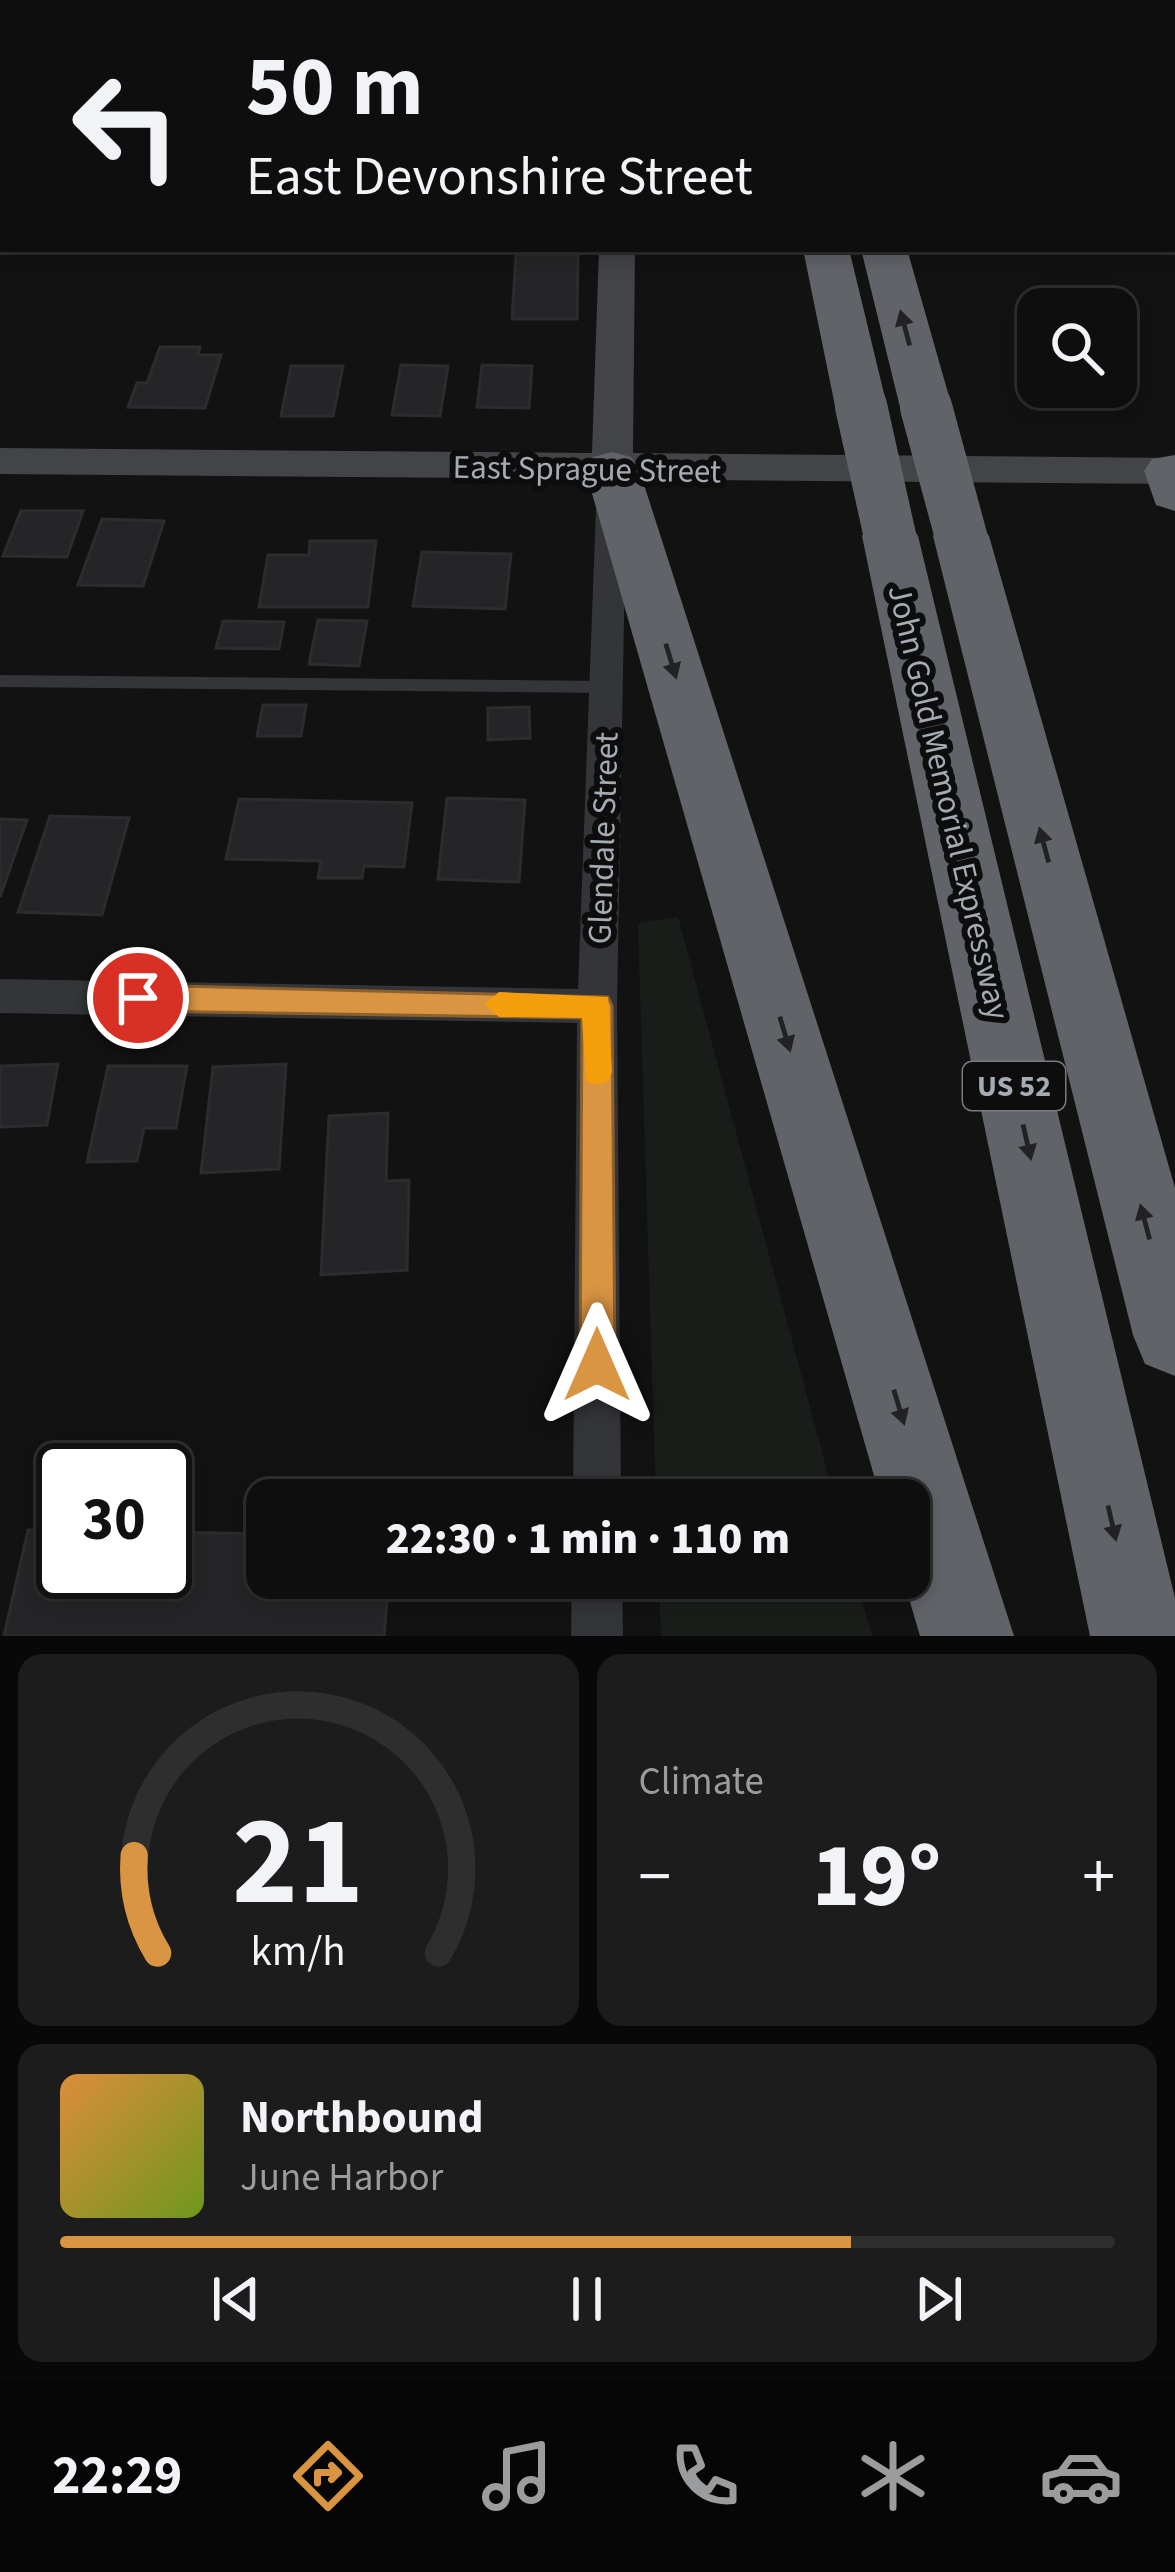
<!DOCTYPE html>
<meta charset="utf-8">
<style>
:root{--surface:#0e0e0e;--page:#1c1c1c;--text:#f1f3f6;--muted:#9b9c9e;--line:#2e2e2e;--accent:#da9543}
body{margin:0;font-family:"Source Sans 3",sans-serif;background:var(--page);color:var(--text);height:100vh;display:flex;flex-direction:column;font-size:45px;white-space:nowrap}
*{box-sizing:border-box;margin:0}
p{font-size:39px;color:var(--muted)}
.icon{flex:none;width:66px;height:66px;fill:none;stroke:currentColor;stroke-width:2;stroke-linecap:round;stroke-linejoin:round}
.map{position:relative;height:1636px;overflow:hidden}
.drawer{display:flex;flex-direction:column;gap:18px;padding:18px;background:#080808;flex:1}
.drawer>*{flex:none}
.banner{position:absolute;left:0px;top:0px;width:1176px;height:252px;box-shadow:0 6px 18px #0003,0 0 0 3px var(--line);background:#0e0e0e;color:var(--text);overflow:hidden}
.controls{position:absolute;left:1017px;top:288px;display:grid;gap:24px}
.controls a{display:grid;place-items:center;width:120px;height:120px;border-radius:24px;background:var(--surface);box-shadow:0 6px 18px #0003,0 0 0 3px var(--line);font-size:60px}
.speed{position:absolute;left:36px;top:1443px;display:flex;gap:24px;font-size:60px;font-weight:700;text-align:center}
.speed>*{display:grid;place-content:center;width:156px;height:156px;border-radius:50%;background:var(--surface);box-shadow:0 6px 18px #0003,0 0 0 3px var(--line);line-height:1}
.speed .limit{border:6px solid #111;border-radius:18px;background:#fff;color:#111}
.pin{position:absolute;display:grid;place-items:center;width:102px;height:102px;color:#fff;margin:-51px;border:6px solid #fff;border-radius:50%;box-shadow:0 3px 12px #0007}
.me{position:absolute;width:132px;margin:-66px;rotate:0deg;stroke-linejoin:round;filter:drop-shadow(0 0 9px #0008)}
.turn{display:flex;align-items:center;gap:42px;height:252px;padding:0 48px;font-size:54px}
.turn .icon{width:156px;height:156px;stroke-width:2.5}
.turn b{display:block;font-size:84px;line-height:102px}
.big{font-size:90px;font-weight:800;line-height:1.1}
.drawer .tile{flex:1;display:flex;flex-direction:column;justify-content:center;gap:18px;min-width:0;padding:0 42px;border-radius:24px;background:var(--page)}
.drawer .dial{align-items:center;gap:0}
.dial svg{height:312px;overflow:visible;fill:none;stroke:var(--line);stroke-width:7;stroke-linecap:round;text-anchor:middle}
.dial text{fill:var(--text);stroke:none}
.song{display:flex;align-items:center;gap:36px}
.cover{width:144px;height:144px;border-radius:18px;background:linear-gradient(135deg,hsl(30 70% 55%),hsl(80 70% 35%))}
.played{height:12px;border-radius:6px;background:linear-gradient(90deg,var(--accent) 75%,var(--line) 75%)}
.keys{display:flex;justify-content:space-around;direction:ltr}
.heat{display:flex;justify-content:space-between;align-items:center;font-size:66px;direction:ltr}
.drawer .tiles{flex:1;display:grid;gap:18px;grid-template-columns:1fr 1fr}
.tile:last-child{grid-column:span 2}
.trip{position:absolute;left:246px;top:1479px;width:684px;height:120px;border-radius:24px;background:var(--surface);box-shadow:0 6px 18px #0003,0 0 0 3px var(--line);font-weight:800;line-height:120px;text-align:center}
.menu{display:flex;height:192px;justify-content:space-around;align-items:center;background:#060606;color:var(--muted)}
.menu .icon{width:84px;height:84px}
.menu .selected{color:var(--accent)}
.menu b{font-size:54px;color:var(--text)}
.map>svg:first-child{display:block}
.green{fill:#191d19}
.building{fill:#252527;stroke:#2c2c2f;stroke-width:3}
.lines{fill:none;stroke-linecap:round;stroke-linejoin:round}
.lane{fill:#333538;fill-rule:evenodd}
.street{fill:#333538;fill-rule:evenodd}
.secondary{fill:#424447;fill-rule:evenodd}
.primary{fill:#505256;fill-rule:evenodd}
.highway{fill:#606368;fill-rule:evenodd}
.highway-bridge{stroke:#606368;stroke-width:52}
.oneway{fill:#222224}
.route{fill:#da9543;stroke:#8e612c;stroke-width:3}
.slow{fill:#f59e0b}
.labels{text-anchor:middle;stroke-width:12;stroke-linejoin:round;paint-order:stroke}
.shield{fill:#0d0d0e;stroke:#777c81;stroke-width:3}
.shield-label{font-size:30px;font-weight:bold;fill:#a5abb2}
.street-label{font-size:33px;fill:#a5abb2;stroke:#0d0d0e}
</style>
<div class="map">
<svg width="1175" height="1636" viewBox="0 0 1175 1636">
<rect width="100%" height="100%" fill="#121213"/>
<g class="green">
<path d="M678,917L835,1500H656L638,923Z"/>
<path d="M659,1578H856L872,1636H661Z"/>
</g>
<g class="building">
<path d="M516,255H578L577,319H512Z"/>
<path d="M160,347H200L198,355H221L205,408L128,407L137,383H147Z"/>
<path d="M401,365L448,366L440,416L392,415Z"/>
<path d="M482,365L532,366L529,408L477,407Z"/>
<path d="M291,366H343L333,416H281Z"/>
<path d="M21,511H83L67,557L3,556Z"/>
<path d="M102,519L164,521L143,586L78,585Z"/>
<path d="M310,541H376L368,607H259L268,555H309Z"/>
<path d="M422,552L511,554L505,609L413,606Z"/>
<path d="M318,620L367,621L359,666L309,664Z"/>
<path d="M223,621L284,622L279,649L216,648Z"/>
<path d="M263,705H306L301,736H257Z"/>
<path d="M529,707L530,738L488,740V708Z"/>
<path d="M447,798L525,800L519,882L438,879Z"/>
<path d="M239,799L412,803L404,867L364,866L362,878H318L321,861L226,859Z"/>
<path d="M50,816L129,818L102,915L18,912Z"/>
<path d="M0,819L27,820L0,897Z"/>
<path d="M58,1064L47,1125L0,1127V1066Z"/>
<path d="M286,1064L279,1169L201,1173L213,1067Z"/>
<path d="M108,1066H187L176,1128H144L137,1161L87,1162Z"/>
<path d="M388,1113L386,1181L409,1180L407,1270L321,1275L329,1116Z"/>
<path d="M28,1530H63V1572H165V1532L267,1534V1578H389L384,1636H4Z"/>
</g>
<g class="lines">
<g class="lane">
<rect x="1173" y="48" width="2" height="6"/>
<path d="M1173,150L1175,151V160L1173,159Z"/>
<path d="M0,675L606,681L614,687L606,693L0,687Z"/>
</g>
<g class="street">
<rect x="0" y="31" width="3" height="12"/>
<rect x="0" y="207" width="3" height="14"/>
<path d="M611,498L626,508L617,1006L621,1500H573L577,1023L0,1013V979L578,989L596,508Z"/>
<path d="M572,1578H622L623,1636H571Z"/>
</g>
<g class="secondary">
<rect x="605" y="0" width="30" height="3"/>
<path d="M599,249H635L633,453L1175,458V484L0,474V448L592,453Z"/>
</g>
<path class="primary" d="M1125,0H1171L1173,3H1127Z"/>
<g class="highway">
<path d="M750,0H788L789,3H751Z"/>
<path d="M797,0H835L836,3H798Z"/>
<path d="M803,249H849L887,406L879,417L861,422L843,417L835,406Z"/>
<path d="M861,249H907L952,407L944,418L926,423L908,418L900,407Z"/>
<path d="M612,452L631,457L639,469L1014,1636H920L903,1578H909V1500H881L585,469L593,457Z"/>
<path d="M1175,455V511L1156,505L1144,471L1152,459Z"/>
<path d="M890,517L910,523L918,536L1175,1598V1636H1090L862,536L870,523Z"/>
<path d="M961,517L981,523L989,536L1175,1188V1376L1145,1364L1133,1335L933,536L941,523Z"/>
</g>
<g class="highway-bridge">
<path d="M861,406L890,536"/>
<path d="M926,407L961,536"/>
</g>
</g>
<defs><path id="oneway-solid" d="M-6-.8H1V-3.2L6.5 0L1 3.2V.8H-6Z" transform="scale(3)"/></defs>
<g class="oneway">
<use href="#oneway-solid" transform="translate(905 328) rotate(-105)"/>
<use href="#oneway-solid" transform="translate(671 661) rotate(73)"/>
<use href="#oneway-solid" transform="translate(1044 845) rotate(-105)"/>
<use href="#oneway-solid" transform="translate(785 1034) rotate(73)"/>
<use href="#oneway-solid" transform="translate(1027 1142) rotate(77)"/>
<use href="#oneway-solid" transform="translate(1145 1222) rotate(-105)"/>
<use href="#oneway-solid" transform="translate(899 1407) rotate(73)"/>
<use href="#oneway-solid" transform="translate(1112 1523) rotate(77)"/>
</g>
<path class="route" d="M138,985L608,997L612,1006L615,1365L610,1378L597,1383L585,1378L580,1365L582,1018L138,1011L123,998Z"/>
<path class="slow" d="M499,992L608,997L612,1072L608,1081L597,1085L586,1081L582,1018L499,1017L484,1004Z"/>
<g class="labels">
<rect class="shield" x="963" y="1062" width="102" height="48" rx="9"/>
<g class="shield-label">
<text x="1014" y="1096">US 52</text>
</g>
<g class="street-label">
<text transform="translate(587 468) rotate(1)" y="12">East Sprague Street</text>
<text transform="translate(950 802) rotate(77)" y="12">John Gold Memorial Expressway</text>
<text transform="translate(602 838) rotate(-88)" y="12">Glendale Street</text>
</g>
</g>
</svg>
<div class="controls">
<a><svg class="icon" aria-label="search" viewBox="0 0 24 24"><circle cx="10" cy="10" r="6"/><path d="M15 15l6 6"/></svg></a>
</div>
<div class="speed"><div class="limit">30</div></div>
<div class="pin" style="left:138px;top:998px;background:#d93025"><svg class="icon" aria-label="arrive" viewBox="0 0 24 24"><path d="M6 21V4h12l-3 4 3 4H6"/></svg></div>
<svg class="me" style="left:597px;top:1365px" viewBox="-20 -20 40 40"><path d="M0-17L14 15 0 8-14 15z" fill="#da9543" stroke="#fff" stroke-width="4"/></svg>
<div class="trip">22:30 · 1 min · 110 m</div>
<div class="banner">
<div class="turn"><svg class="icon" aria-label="left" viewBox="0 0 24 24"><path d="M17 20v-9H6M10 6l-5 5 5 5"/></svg><div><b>50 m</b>East Devonshire Street</div></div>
</div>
</div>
<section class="drawer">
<div class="tiles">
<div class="tile dial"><svg viewBox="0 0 100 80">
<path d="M14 69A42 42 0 1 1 86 69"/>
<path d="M14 69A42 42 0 0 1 8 44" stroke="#da9543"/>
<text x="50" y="56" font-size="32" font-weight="700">21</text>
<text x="50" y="72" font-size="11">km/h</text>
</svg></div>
<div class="tile"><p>Climate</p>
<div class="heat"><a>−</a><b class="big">19°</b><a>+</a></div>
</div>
<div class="tile">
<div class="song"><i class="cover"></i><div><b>Northbound</b><p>June Harbor</p></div></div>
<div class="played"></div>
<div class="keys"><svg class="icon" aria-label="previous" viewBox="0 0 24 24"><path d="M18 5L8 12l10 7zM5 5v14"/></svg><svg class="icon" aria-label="pause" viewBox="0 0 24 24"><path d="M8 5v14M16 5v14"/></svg><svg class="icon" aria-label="next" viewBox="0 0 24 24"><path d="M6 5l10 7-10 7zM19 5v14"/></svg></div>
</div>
</div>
</section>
<nav class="menu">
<b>22:29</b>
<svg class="icon selected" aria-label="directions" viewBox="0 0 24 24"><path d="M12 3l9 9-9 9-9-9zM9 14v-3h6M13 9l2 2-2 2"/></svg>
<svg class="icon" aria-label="music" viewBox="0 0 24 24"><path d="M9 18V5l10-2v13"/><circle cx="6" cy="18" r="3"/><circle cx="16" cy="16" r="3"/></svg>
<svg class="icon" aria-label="phone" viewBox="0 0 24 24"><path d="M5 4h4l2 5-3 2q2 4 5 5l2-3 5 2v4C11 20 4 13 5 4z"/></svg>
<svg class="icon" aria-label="climate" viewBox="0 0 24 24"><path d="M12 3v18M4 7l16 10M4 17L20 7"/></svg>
<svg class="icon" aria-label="car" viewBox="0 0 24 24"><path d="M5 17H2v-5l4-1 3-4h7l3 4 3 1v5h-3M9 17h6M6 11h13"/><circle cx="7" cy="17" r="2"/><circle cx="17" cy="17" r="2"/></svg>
</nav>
